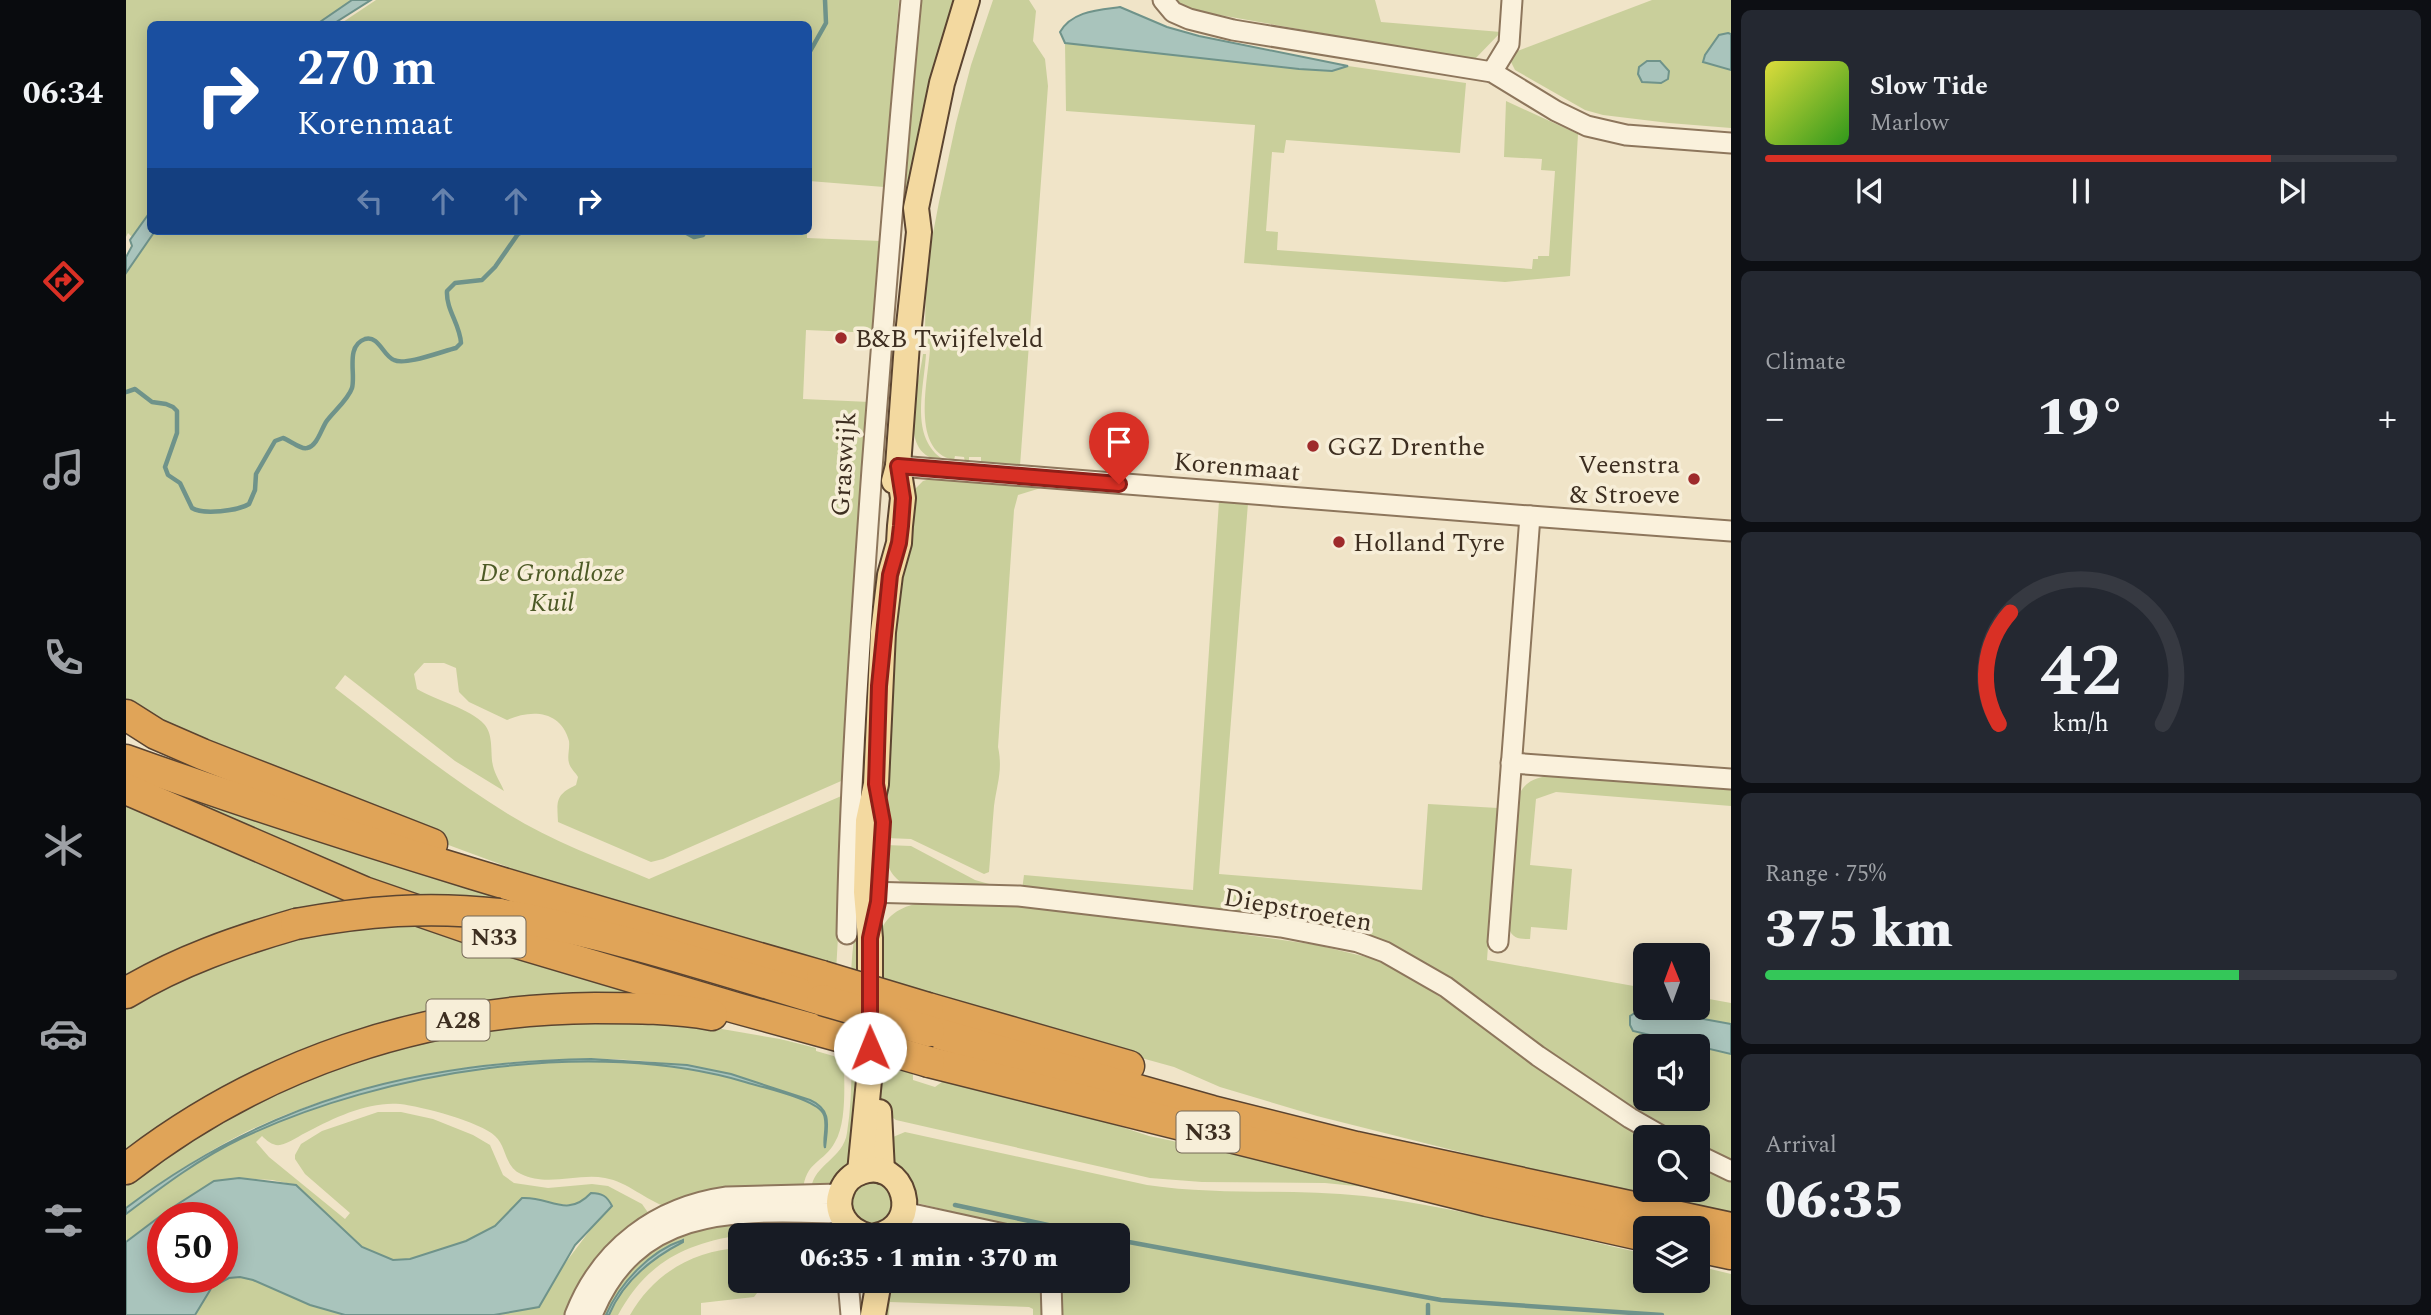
<!DOCTYPE html>
<meta charset="utf-8">
<style>
:root{--surface:#171b24;--page:#242831;--text:#f1f3f6;--muted:#9ea1a6;--line:#363941;--accent:#d93025}
body{margin:0;font-family:Spectral,serif;background:var(--page);color:var(--text);height:100vh;display:flex;flex-direction:column;font-size:26px;white-space:nowrap}
*{box-sizing:border-box;margin:0}
p{font-size:23px;color:var(--muted)}
.icon{flex:none;width:38px;height:38px;fill:none;stroke:currentColor;stroke-width:2;stroke-linecap:round;stroke-linejoin:round}
.map{position:relative;flex:1;overflow:hidden}
.side{display:flex;flex-direction:column;gap:10px;padding:10px;background:#0d0f14;width:700px}
.side>*{flex:none}
.top-card{position:absolute;left:21px;top:21px;width:665px;height:214px;border-radius:10px;box-shadow:0 4px 18px #0003;background:#1a4fa0;color:#fff;overflow:hidden}
.needle{width:46px;rotate:359deg}
.controls{position:absolute;left:1507px;top:943px;display:grid;gap:14px}
.controls a{display:grid;place-items:center;width:77px;height:77px;border-radius:10px;background:var(--surface);box-shadow:0 4px 18px #0003;font-size:35px}
.speed{position:absolute;left:21px;top:1202px;display:flex;gap:14px;font-size:35px;font-weight:700;text-align:center}
.speed>*{display:grid;place-content:center;width:91px;height:91px;border-radius:50%;background:var(--surface);box-shadow:0 4px 18px #0003;line-height:1}
.speed .limit{border:10px solid #d22;background:#fff;color:#111}
.pin{position:absolute;display:grid;place-items:center;width:60px;height:60px;color:#fff;margin:-72px -30px;border-radius:50% 50% 50% 0;rotate:-45deg;box-shadow:0 0 7px #0007}
.pin .icon{rotate:45deg}
.me{position:absolute;width:77px;margin:-38px;rotate:359deg;stroke-linejoin:round;filter:drop-shadow(0 0 5px #0008)}
.turn{display:flex;align-items:center;gap:24px;height:147px;padding:0 35px;font-size:32px}
.turn .icon{width:91px;height:91px;stroke-width:2.5}
.turn b{display:block;font-size:49px;line-height:60px}
.lanes{display:flex;align-items:center;height:66px;padding:0 35px;background:#0003;justify-content:center;gap:35px;direction:ltr}
.lanes .off{opacity:.35}
.big{font-size:52px;font-weight:800;line-height:1.1}
.side .tile{flex:1;display:flex;flex-direction:column;justify-content:center;gap:10px;min-width:0;padding:0 24px;border-radius:10px;background:var(--page)}
.side .dial{align-items:center;gap:0}
.dial svg{height:182px;overflow:visible;fill:none;stroke:var(--line);stroke-width:7;stroke-linecap:round;text-anchor:middle}
.dial text{fill:var(--text);stroke:none}
.song{display:flex;align-items:center;gap:21px}
.cover{width:84px;height:84px;border-radius:10px;background:linear-gradient(135deg,hsl(60 70% 55%),hsl(110 70% 35%))}
.played{height:7px;border-radius:4px;background:linear-gradient(90deg,var(--accent) 80%,var(--line) 80%)}
.keys{display:flex;justify-content:space-around;direction:ltr}
.heat{display:flex;justify-content:space-between;align-items:center;font-size:38px;direction:ltr}
.charge{height:10px;border-radius:5px;background:linear-gradient(90deg,#34c759 75%,var(--line) 0)}
.trip{position:absolute;left:602px;top:1223px;width:402px;height:70px;border-radius:10px;background:var(--surface);box-shadow:0 4px 18px #0003;font-weight:800;line-height:70px;text-align:center}
main{display:flex;flex:1;min-height:0}
.tab-bar{display:flex;flex-direction:column;width:126px;justify-content:space-around;align-items:center;background:#090b0e;color:var(--muted)}
.tab-bar .icon{width:49px;height:49px}
.tab-bar .active{color:var(--accent)}
.tab-bar b{font-size:32px;color:var(--text)}
.map>svg:first-child{display:block}
.green{fill:#c9cf9b}
.water{fill:#a9c4bc;stroke:#6f938a;stroke-width:2;fill-rule:evenodd}
.lines{fill:none;stroke-linecap:round;stroke-linejoin:round}
.stream{stroke:#6f938a;stroke-width:4.5}
.minor-casing{stroke:#8d765c;stroke-width:23}
.major-casing{stroke:#5b4430;stroke-width:28}
.highway-casing{stroke:#5b4430;stroke-width:33}
.minor{stroke:#faf1dc;stroke-width:19}
.major{stroke:#f3d9a0;stroke-width:24}
.highway{stroke:#e0a458;stroke-width:30}
.highway-bridge-casing{stroke:#5b4430;stroke-width:33;stroke-linecap:butt}
.highway-bridge{stroke:#e0a458;stroke-width:30}
.route-casing{stroke:#8d1f18;stroke-width:18}
.route{stroke:#d93025;stroke-width:12}
.poi-dot{fill:#9e2a2b;stroke:#f7eed8;stroke-width:2.5}
.labels{text-anchor:middle;stroke-width:7;stroke-linejoin:round;paint-order:stroke}
.shield{fill:#f7eed8;stroke:#756857;stroke-width:2}
.shield-label{font-size:24px;font-weight:bold;fill:#3d2e20}
.poi-label{font-size:26px;fill:#3d2e20;stroke:#f7eed8;text-anchor:start}
.street-label{font-size:26px;fill:#3d2e20;stroke:#f7eed8}
.park-label{font-size:26px;font-style:italic;fill:#4d5a26;stroke:#f7eed8}
</style>
<main>
<nav class="tab-bar">
<b>06:34</b>
<svg class="icon active" aria-label="directions" viewBox="0 0 24 24"><path d="M12 3l9 9-9 9-9-9zM9 14v-3h6M13 9l2 2-2 2"/></svg>
<svg class="icon" aria-label="music" viewBox="0 0 24 24"><path d="M9 18V5l10-2v13"/><circle cx="6" cy="18" r="3"/><circle cx="16" cy="16" r="3"/></svg>
<svg class="icon" aria-label="phone" viewBox="0 0 24 24"><path d="M5 4h4l2 5-3 2q2 4 5 5l2-3 5 2v4C11 20 4 13 5 4z"/></svg>
<svg class="icon" aria-label="climate" viewBox="0 0 24 24"><path d="M12 3v18M4 7l16 10M4 17L20 7"/></svg>
<svg class="icon" aria-label="car" viewBox="0 0 24 24"><path d="M5 17H2v-5l4-1 3-4h7l3 4 3 1v5h-3M9 17h6M6 11h13"/><circle cx="7" cy="17" r="2"/><circle cx="17" cy="17" r="2"/></svg>
<svg class="icon" aria-label="filters" viewBox="0 0 24 24"><path d="M4 7h16M4 17h16"/><circle cx="9" cy="7" r="2"/><circle cx="15" cy="17" r="2"/></svg>
</nav>
<div class="map">
<svg width="1605" height="1315" viewBox="0 0 1605 1315">
<rect width="100%" height="100%" fill="#f0e4c8"/>
<g class="green">
<path d="M0,0H226L191,24H24V212L9,235L5,236L2,233L0,237Z"/>
<path d="M250,0H773L758,187L683,181L682,24H214Z"/>
<path d="M795,0H835L789,188L771,209Z"/>
<path d="M867,0H903L910,11L907,41L919,59L922,86L894,466L855,463V457H843V463L839,462L838,457L829,456L828,460C784,451 802,381 804,349L801,348L803,331H799L800,270L813,202L830,123L845,65Z"/>
<path d="M1048,0H1249L1255,22L1375,32L1348,60L1054,8Z"/>
<path d="M1526,0H1605V34L1593,35L1579,55L1577,61L1605,70V128L1543,123L1477,115L1459,110L1389,70L1385,62L1389,52Z"/>
<path d="M939,43L1173,69L1206,71L1222,66L1340,83L1334,153L1160,140L1158,153L1146,152L1140,231L1152,232L1151,250L1406,269L1407,259H1412V256H1423L1429,171L1415,170L1416,159L1378,157L1380,101L1452,134L1444,276L1379,282L1118,263L1129,125L940,111Z"/>
<path d="M30,231H681V238L755,241L749,333L680,330L677,399L744,402L722,778L537,859L525,862L432,822C431,801 429,795 450,785L452,777C450,773 444,768 443,763C441,757 444,748 443,741C435,710 405,709 381,720L343,702L333,692L330,668L318,663H298L288,674L291,689C309,700 345,709 358,724C368,735 364,753 367,766C369,775 375,783 378,791L329,761L219,675L209,688C266,732 321,776 382,814C426,841 475,859 523,879L720,794L710,972L414,879L290,833L0,706V273Z"/>
<path d="M797,354H800C798,389 783,438 818,460C768,459 793,386 797,354Z"/>
<path d="M807,478L918,487L892,495L888,510L872,747C877,770 871,784 868,806C866,828 865,850 863,872L858,874L785,839L760,838L765,655L786,492L797,481Z"/>
<path d="M1093,501L1122,503L1093,874L1296,890L1302,804L1372,808L1361,960L1519,988V1008H1572V997L1605,1003V1024L1517,1008L1504,1016V1025L1508,1031L1571,1046H1519V1099H1572V1047L1605,1054V1162L1572,1144V1138L1560,1137L1475,1088L1321,978L1277,951L1232,933L896,890L898,875L1067,890Z"/>
<path d="M1421,776L1605,789V806L1430,792L1410,799L1404,865L1446,869L1441,930L1405,927L1404,939C1394,939 1386,939 1383,928L1389,802C1397,785 1403,779 1421,776Z"/>
<path d="M36,779L404,903C358,896 313,892 267,896L0,782Z"/>
<path d="M0,799L236,897L159,911V915L0,981Z"/>
<path d="M760,845L785,846L849,880L863,884L862,887L778,884C763,875 759,862 760,845Z"/>
<path d="M851,900L973,914L1191,945L1261,962L1397,1052L1519,1138V1190H1572V1162L1605,1181V1213L1370,1161L1191,1116L1094,1087L1048,1067L785,994L787,1080L809,1087L820,1079L947,1111L1023,1136L1061,1144L1084,1146L1239,1184V1187L1199,1183L1076,1182L1024,1178L770,1120L755,1109L752,1096L753,936C765,895 816,901 851,900Z"/>
<path d="M734,908L731,1157L705,1186L685,1189C688,1164 717,1159 721,1133C733,1058 715,981 734,908Z"/>
<path d="M291,923L578,1005L326,1014L0,1161V1000L116,946L238,926Z"/>
<path d="M411,1019L561,1023L654,1039L690,1048V1051L718,1059C718,1083 721,1122 709,1142C698,1163 679,1161 677,1191L541,1207C519,1200 502,1182 479,1178C452,1173 421,1187 395,1174C378,1166 381,1147 369,1136C355,1122 294,1106 274,1104C244,1101 209,1117 183,1131C174,1135 164,1143 154,1145C147,1146 141,1141 136,1136L130,1142L143,1157L219,1219L224,1213L179,1174L169,1159V1155L175,1144L196,1131L252,1112H275L307,1119L347,1135L364,1145L377,1175L388,1183L422,1188L466,1184L482,1186L516,1204L523,1214L443,1315H368L413,1307L434,1270L474,1217L465,1193L449,1205L424,1204L396,1198L369,1226L340,1241L284,1259L267,1260L236,1247L170,1185L146,1180L113,1178L88,1181L41,1211L0,1242V1214C37,1186 74,1159 116,1138C256,1070 468,1038 619,1082C636,1087 688,1099 697,1113C703,1123 695,1140 699,1148L702,1121L695,1106C676,1094 651,1090 630,1083C483,1033 254,1065 116,1134C75,1155 37,1180 0,1208V1182L100,1113L227,1057Z"/>
<path d="M779,1132L1021,1185C1093,1196 1165,1188 1238,1196C1333,1207 1426,1233 1519,1254V1281H1572V1266L1605,1274V1315H933L932,1281H992V1236L923,1235L791,1203L760,1151L767,1137Z"/>
<circle cx="746" cy="1203" r="21"/>
<path d="M677,1217L678,1225C650,1242 642,1231 614,1235C559,1244 521,1262 492,1315H483C497,1281 526,1258 557,1242L556,1239C523,1256 495,1281 480,1315H471L505,1264L564,1226Z"/>
<path d="M789,1224L855,1236H769Z"/>
<path d="M614,1248V1281H640L628,1297L575,1303V1315H504C527,1274 568,1250 614,1248Z"/>
<path d="M114,1277L127,1280L184,1305L219,1315H69C80,1295 89,1278 114,1277Z"/>
<path d="M757,1281H917V1315H907V1309L903,1307L764,1302L763,1315H756Z"/>
</g>
<g class="water">
<path d="M226,0H245L207,24H191Z"/>
<path d="M994,7L1041,27L1073,36L1222,66L1206,71L1173,69L939,43L934,32C946,11 972,10 994,7Z"/>
<path d="M1602,33L1605,34V70L1577,62L1579,55L1593,35Z"/>
<path d="M1521,61H1534L1543,71L1542,79L1535,83L1516,82L1512,74L1513,67Z"/>
<path d="M24,212V231H29L0,273V257L6,246L4,240Z"/>
<path d="M1517,1008L1605,1024V1054L1507,1031L1504,1025V1016Z"/>
<path d="M465,1059L561,1065L605,1074L684,1100C707,1110 701,1127 699,1148C696,1140 703,1123 697,1113C689,1099 636,1087 619,1082C466,1037 258,1071 116,1138C74,1158 37,1186 0,1214V1208C141,1101 289,1062 465,1059Z"/>
<path d="M113,1178L170,1185L236,1247L267,1260L284,1259L340,1241L369,1226L396,1198C424,1196 440,1219 465,1193C476,1193 481,1196 486,1206L449,1245L413,1307L368,1315H219L184,1305L127,1280L114,1277L103,1278L86,1287L69,1315H0V1242L41,1211L88,1181ZM37,1218H96V1278H37Z"/>
<path d="M557,1240V1242C526,1258 497,1281 483,1315H480C494,1283 524,1251 557,1240Z"/>
</g>
<g class="lines">
<g class="stream">
<path d="M682,55L700,23L699,0"/>
<path d="M424,231H440"/>
<path d="M557,231L568,237L577,235L579,231"/>
<path d="M0,392L9,389L26,402L40,404L47,407L51,411V433L39,467L42,475L54,483L66,508C77,515 112,511 123,504L129,490L130,474L149,441L157,438C163,440 176,450 181,448C191,446 195,430 200,422C207,412 222,400 226,388C230,374 219,346 239,339C253,335 257,356 268,360C279,366 317,351 330,348L335,343C334,324 320,310 321,291L329,283L356,280L369,267L392,234L398,231"/>
<path d="M829,1205L973,1236"/>
<path d="M992,1240L1315,1300L1536,1315"/>
<path d="M1302,1315V1305"/>
</g>
<defs>
<g id="minor">
<path d="M1037,0L1047,12L1063,19L1107,30L1366,72L1430,111L1461,126L1500,135L1605,143"/>
<path d="M1366,72L1383,44L1386,0"/>
<path d="M772,466L1404,516"/>
<path d="M1385,763L1605,779"/>
<path d="M740,892L893,896L1155,927L1232,942L1259,952L1320,987L1412,1056L1504,1118L1539,1138"/>
<path d="M721,934C724,779 735,624 746,469C758,313 770,156 785,0"/>
<path d="M1372,942L1404,516L1605,531"/>
<path d="M1572,1155L1605,1171"/>
<path d="M777,1212L887,1236"/>
<path d="M722,1281L725,1315"/>
<path d="M925,1281L926,1315"/>
<path d="M449,1315C475,1248 531,1207 601,1197L714,1194"/>
<path d="M466,1315C512,1202 613,1211 714,1213"/>
</g>
<g id="major">
<path d="M768,481L772,466L781,344L793,232L790,208L816,83L841,0"/>
<path d="M753,1112L756,1171"/>
<path d="M734,1172L744,1070V938L740,892L742,821L750,784L757,632L764,575L773,543L774,526L777,498L772,466"/>
<path d="M742,1236C721,1231 707,1211 716,1190C719,1182 726,1175 735,1172C778,1156 799,1226 750,1236"/>
<path d="M747,1315L753,1281"/>
</g>
<g id="highway">
<path d="M0,715L30,734L76,754L306,844"/>
<path d="M0,760C229,842 462,909 696,976"/>
<path d="M0,789L238,892L354,932L610,1008L734,1042"/>
<path d="M373,914C483,933 589,968 696,1000"/>
<path d="M0,993C53,961 111,941 170,924"/>
<path d="M802,1008L1003,1066"/>
<path d="M803,1031L1086,1111L1230,1147L1605,1228"/>
<path d="M803,1062L1361,1201L1519,1236"/>
<path d="M0,1169C134,1064 299,1009 469,1008C508,1008 548,1008 586,1015"/>
<path d="M1572,1247L1605,1254"/>
</g>
</defs>
<use href="#minor" class="minor-casing"/>
<use href="#major" class="major-casing"/>
<use href="#highway" class="highway-casing"/>
<use href="#minor" class="minor"/>
<use href="#major" class="major"/>
<use href="#highway" class="highway"/>
<defs>
<g id="highway-bridge">
<path d="M170,924C240,911 302,906 373,914"/>
<path d="M696,976L802,1008"/>
<path d="M696,1000L803,1031"/>
<path d="M734,1042L803,1062"/>
</g>
</defs>
<use href="#highway-bridge" class="highway-bridge-casing"/>
<use href="#highway-bridge" class="highway-bridge"/>
</g>
<g class="lines">
<defs>
<path id="route" d="M744,1048V938L752,902L757,822L750,784L753,686L764,575L773,543L775,526L777,498L772,466L993,484"/>
</defs>
<use href="#route" class="route-casing"/>
<use href="#route" class="route"/>
</g>
<g class="poi-dot">
<circle cx="715" cy="338" r="7"/>
<circle cx="1187" cy="446" r="7"/>
<circle cx="1568" cy="479" r="7"/>
<circle cx="1213" cy="542" r="7"/>
</g>
<g class="labels">
<g class="shield">
<rect x="336.5" y="916.5" width="63" height="41" rx="5"/>
<rect x="300.5" y="999.5" width="63" height="41" rx="5"/>
<rect x="1050.5" y="1111.5" width="63" height="41" rx="5"/>
</g>
<g class="shield-label">
<text x="368" y="945">N33</text>
<text x="332" y="1028">A28</text>
<text x="1082" y="1140">N33</text>
</g>
<g class="poi-label">
<text x="729" y="347">B&amp;B Twijfelveld</text>
<text x="1201" y="455">GGZ Drenthe</text>
<text x="1554" y="473" text-anchor="end">Veenstra<tspan x="1554" dy="30">&amp; Stroeve</tspan></text>
<text x="1227" y="551">Holland Tyre</text>
</g>
<g class="street-label">
<text transform="translate(717 464) rotate(-86)" y="9">Graswijk</text>
<text transform="translate(1111 466) rotate(5)" y="9">Korenmaat</text>
<text transform="translate(1172 909) rotate(10)" y="9">Diepstroeten</text>
</g>
<g class="park-label">
<text x="426" y="581">De Grondloze<tspan x="426" dy="30">Kuil</tspan></text>
</g>
</g>
</svg>
<div class="controls">
<a><svg class="needle" viewBox="-14 -14 28 28"><path d="M0-13l5 13h-10z" fill="#e53935"/><path d="M0 13l5-13h-10z" fill="#9ea1a6"/></svg></a>
<a><svg class="icon" aria-label="sound" viewBox="0 0 24 24"><path d="M4 9h4l5-4v14l-5-4H4zM17 9q2 3 0 6"/></svg></a>
<a><svg class="icon" aria-label="search" viewBox="0 0 24 24"><circle cx="10" cy="10" r="6"/><path d="M15 15l6 6"/></svg></a>
<a><svg class="icon" aria-label="layers" viewBox="0 0 24 24"><path d="M12 4l9 5-9 5-9-5zM3 14l9 5 9-5"/></svg></a>
</div>
<div class="speed"><div class="limit">50</div></div>
<div class="pin" style="left:993px;top:484px;background:#d93025"><svg class="icon" aria-label="arrive" viewBox="0 0 24 24"><path d="M6 21V4h12l-3 4 3 4H6"/></svg></div>
<svg class="me" style="left:744px;top:1048px" viewBox="-20 -20 40 40"><circle r="19" fill="#fff"/><path d="M0-13L10 11 0 6-10 11z" fill="#d93025"/></svg>
<div class="trip">06:35 · 1 min · 370 m</div>
<div class="top-card">
<div class="turn"><svg class="icon" aria-label="right" viewBox="0 0 24 24"><path d="M7 20v-9h11M14 6l5 5-5 5"/></svg><div><b>270 m</b>Korenmaat</div></div>
<div class="lanes"><svg class="icon off" aria-label="left" viewBox="0 0 24 24"><path d="M17 20v-9H6M10 6l-5 5 5 5"/></svg><svg class="icon off" aria-label="ahead" viewBox="0 0 24 24"><path d="M12 20V5M6 11l6-6 6 6"/></svg><svg class="icon off" aria-label="ahead" viewBox="0 0 24 24"><path d="M12 20V5M6 11l6-6 6 6"/></svg><svg class="icon" aria-label="right" viewBox="0 0 24 24"><path d="M7 20v-9h11M14 6l5 5-5 5"/></svg></div>
</div>
</div>
<section class="side">
<div class="tile">
<div class="song"><i class="cover"></i><div><b>Slow Tide</b><p>Marlow</p></div></div>
<div class="played"></div>
<div class="keys"><svg class="icon" aria-label="previous" viewBox="0 0 24 24"><path d="M18 5L8 12l10 7zM5 5v14"/></svg><svg class="icon" aria-label="pause" viewBox="0 0 24 24"><path d="M8 5v14M16 5v14"/></svg><svg class="icon" aria-label="next" viewBox="0 0 24 24"><path d="M6 5l10 7-10 7zM19 5v14"/></svg></div>
</div>
<div class="tile"><p>Climate</p>
<div class="heat"><a>−</a><b class="big">19°</b><a>+</a></div>
</div>
<div class="tile dial"><svg viewBox="0 0 100 80">
<path d="M14 69A42 42 0 1 1 86 69"/>
<path d="M14 69A42 42 0 0 1 19 20" stroke="#d93025"/>
<text x="50" y="56" font-size="32" font-weight="700">42</text>
<text x="50" y="72" font-size="11">km/h</text>
</svg></div>
<div class="tile"><p>Range · 75%</p><b class="big">375 km</b><div class="charge"></div></div>
<div class="tile"><p>Arrival</p><b class="big">06:35</b></div>
</section>
</main>
